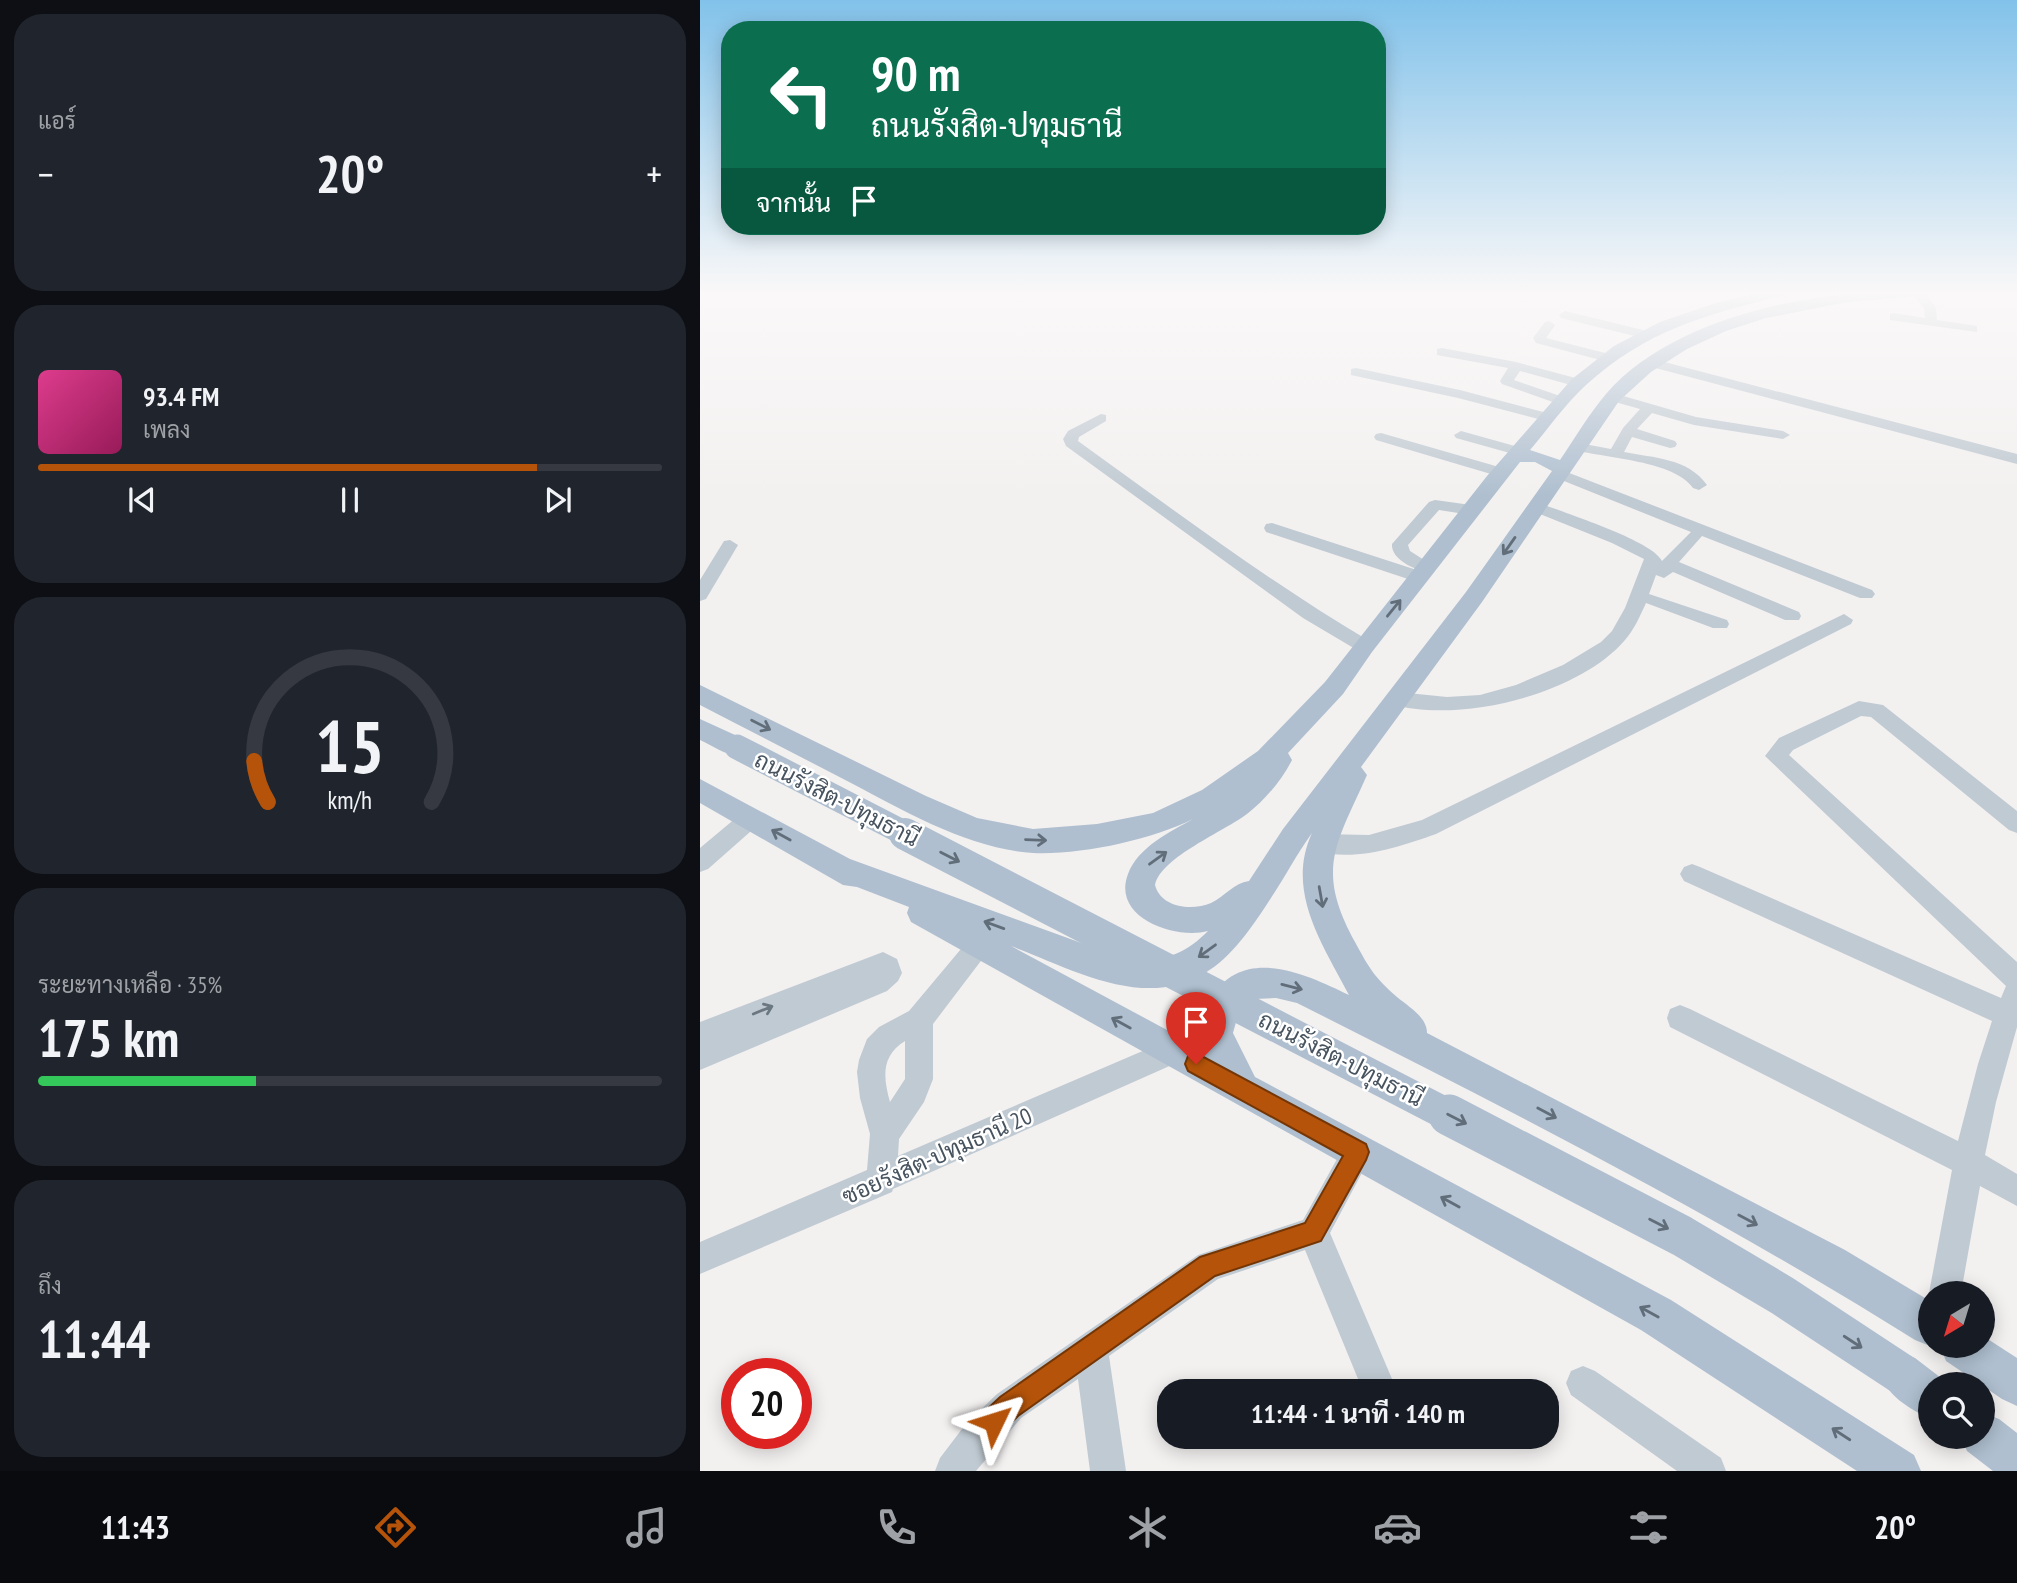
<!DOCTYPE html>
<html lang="th">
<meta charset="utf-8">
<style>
:root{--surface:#171b24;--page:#20242c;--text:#f1f3f6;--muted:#9ea1a6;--line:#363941;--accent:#b45309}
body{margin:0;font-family:"PT Sans Narrow",Sarabun,sans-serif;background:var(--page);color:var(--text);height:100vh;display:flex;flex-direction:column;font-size:26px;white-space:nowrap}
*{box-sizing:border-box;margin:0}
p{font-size:23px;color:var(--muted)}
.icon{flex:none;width:38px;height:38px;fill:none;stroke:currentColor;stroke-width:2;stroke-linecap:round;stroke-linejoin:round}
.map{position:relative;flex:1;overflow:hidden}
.sheet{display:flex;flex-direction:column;gap:14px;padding:14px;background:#0d0f14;width:700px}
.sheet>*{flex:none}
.hud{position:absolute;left:21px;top:21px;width:665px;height:214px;border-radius:28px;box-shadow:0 4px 18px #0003;background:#0b6e4f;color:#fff;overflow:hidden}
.needle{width:46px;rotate:218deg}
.controls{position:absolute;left:1218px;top:1281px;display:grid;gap:14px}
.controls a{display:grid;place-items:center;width:77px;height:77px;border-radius:50%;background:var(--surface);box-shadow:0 4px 18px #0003;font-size:35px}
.speed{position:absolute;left:21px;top:1358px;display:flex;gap:14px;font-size:35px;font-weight:700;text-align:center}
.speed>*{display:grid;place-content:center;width:91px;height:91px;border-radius:50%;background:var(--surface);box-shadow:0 4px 18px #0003;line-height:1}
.speed .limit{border:10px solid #d22;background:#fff;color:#111}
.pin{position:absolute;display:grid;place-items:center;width:60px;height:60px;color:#fff;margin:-72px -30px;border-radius:50% 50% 50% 0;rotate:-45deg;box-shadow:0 0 7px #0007}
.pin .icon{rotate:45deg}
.me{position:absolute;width:77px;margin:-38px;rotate:49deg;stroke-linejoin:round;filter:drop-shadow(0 0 5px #0008)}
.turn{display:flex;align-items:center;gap:24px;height:147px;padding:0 35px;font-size:32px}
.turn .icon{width:91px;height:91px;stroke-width:2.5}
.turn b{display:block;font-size:49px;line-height:60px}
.then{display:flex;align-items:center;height:66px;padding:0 35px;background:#0003;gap:14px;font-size:26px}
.big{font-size:52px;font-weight:700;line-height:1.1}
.sheet .tile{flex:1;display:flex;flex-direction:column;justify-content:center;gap:10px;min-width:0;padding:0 24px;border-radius:28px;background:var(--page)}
.sheet .dial{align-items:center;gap:0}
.dial svg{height:182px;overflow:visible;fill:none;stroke:var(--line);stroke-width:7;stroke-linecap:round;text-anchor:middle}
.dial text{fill:var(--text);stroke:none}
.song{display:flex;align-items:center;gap:21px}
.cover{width:84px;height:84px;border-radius:10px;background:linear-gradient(135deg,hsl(330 70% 55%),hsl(330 70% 35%))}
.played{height:7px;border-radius:4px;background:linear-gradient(90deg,var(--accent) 80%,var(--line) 80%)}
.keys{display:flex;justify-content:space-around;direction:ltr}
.heat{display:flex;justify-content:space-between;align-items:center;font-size:38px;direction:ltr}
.charge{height:10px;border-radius:5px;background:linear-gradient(90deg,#34c759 35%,var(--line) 0)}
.trip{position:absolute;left:457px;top:1379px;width:402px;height:70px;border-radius:28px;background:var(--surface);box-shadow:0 4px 18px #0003;font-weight:700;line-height:70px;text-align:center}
.tabs{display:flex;height:112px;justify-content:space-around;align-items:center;background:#090b0e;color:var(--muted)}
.tabs .icon{width:49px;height:49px}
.tabs .selected{color:var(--accent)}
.tabs b{font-size:32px;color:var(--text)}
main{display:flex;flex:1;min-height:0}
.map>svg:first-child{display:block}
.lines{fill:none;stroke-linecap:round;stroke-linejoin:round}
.minor{fill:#c0cad2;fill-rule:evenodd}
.major{fill:#afbfcf;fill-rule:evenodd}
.major-bridge-far2{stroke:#afbfcf;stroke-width:25}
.major-bridge-far1{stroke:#afbfcf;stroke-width:32}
.major-bridge{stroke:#afbfcf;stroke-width:41}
.oneway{stroke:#616e7a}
.oneway2{stroke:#6b7781}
.route{fill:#b45309;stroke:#753606;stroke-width:2}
.labels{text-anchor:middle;stroke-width:5;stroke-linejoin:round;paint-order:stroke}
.near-street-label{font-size:23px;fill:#47535e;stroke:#fff}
</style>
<main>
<section class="sheet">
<div class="tile"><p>แอร์</p>
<div class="heat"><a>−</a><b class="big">20°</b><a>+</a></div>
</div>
<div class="tile">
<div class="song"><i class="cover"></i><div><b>93.4 FM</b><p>เพลง</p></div></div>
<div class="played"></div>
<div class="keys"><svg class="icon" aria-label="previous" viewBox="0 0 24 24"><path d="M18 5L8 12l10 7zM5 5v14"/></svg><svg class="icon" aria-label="pause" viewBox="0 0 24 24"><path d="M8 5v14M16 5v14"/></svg><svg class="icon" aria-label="next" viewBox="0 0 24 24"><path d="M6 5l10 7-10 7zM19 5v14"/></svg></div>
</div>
<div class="tile dial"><svg viewBox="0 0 100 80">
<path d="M14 69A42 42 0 1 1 86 69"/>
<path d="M14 69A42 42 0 0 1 8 51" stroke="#b45309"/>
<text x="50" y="56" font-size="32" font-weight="700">15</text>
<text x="50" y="72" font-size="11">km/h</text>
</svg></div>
<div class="tile"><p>ระยะทางเหลือ · 35%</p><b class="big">175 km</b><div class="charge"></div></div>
<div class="tile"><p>ถึง</p><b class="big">11:44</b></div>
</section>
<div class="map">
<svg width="1317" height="1471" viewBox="0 0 1317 1471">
<rect width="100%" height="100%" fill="#f3f0f0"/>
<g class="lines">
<g class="minor">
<path d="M1223,291L1236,308L1237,320L1277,326V332L1190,320V314L1194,313L1225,318L1224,308L1211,292Z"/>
<path d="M865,311L951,332L953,335L947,339L861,318L859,315Z"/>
<path d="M849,321L855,325L846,338L913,355L915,358L908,362L836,343L833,338L845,322Z"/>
<path d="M742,348L816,362L883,380L885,383L878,387L820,371L814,380L866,398V404L861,405L802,384L800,381L808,368L737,355V349Z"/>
<path d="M953,359L1317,454V464L948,366V360Z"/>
<path d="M656,368L760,390L851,414L853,417L846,421L758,398L651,375V369Z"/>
<path d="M913,393L996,417L1083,431L1090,435L1083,439L994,425L952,413L937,429L975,441L977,444L975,447L970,448L932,437L924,452C954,458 988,458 1007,485L999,490L993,488C975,461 906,458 874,450L872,447L879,443L911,449L923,428L940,409L908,400L906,397Z"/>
<path d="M401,414L406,415V421L379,437L378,441C474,510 569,582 671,642L674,646L671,650H657L603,618L366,446L363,439L368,431Z"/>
<path d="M761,431L822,448L824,451L817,455L756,438L754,435Z"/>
<path d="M681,433L806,469L809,472L801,477L676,440L674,437L676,434Z"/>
<path d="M859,469L1172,590L1175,594L1172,598H1160L1002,536L979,562L1099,612L1101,616L1099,620H1085L973,572L964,578L956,575L949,594L1027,620L1029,624L1027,628H1013L946,603C940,616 934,630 925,640C878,695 758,724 691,704L688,699L691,694L698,692L747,697L780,695L816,685L863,665L901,642L912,631L925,608L944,559L912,543L830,510L828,507L830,504H842C865,513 953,541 962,561L991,532L854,477L851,474L854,471Z"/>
<path d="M735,500L771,505L779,510L771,515L739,510L708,545L710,551L735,567L726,572C713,569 691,559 692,544L729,502Z"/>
<path d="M572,523L726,573L729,577L720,582L714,581L566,532L564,528L566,524Z"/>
<path d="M30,540L38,545L6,599L0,601V580L24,541Z"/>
<path d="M1144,614L1153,620L1151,624L736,834C699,847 653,863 614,850L610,843L614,836L622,834L669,835L722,820Z"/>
<path d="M1159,701L1183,705L1317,811V833L1309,830L1171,717L1161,716L1093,750L1089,755L1317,962V1027L1296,1102L1285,1155L1317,1174V1206L1280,1186L1261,1293H1230V1297L1229,1293L1252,1170L970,1027L967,1018L970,1009L980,1005L990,1009L1258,1141L1278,1064L1292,1021L984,881L980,874L984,867L992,864L1000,867L1301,998L1306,986L1065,756L1079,738Z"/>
<path d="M51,809L59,812L62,818L59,824L8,869L0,872V848L43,812Z"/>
<path d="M280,934L289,937L293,945L233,1024V1079L224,1102L199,1139L198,1156L473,1038L483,1042L487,1051L483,1060L193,1189L192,1192L0,1274V1242L167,1170L170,1134L160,1098L157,1072L159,1060L167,1039L179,1027L209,1011L271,937ZM205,1041V1079L190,1102C183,1077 181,1056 205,1041Z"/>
<path d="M183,952L197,959L202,973L198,981L187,991L0,1070V1022Z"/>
<path d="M658,1137L669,1141L673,1152L630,1233L695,1386L693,1391H663L605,1250L518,1279L409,1356L426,1471H390L378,1379L321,1418L276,1471H235L240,1458L265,1425L297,1394L498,1255L603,1220L647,1141Z"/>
<path d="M883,1366L895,1371L1021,1458L1026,1471H977L871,1395L866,1383L871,1371Z"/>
</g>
<g class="major">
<path d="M1065,291H1091L1089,294C1009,314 949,328 886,385C865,404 848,429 830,450L860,460C875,438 889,414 906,394C965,326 1078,299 1164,292C1189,290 1214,291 1239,291L1232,295L1147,302L1066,318L1026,331L987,349L951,372L919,401L782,602L661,767L667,775C636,845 615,869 655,942C669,968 675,978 697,997C709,1007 727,1017 727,1033L1145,1250L1230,1301V1346L1215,1340C1016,1215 806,1108 597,1003L576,998L555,999L538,1015L533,1033L555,1077L971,1300L1214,1455L1221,1471H1157L941,1330L211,922L207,913L209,907L157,887L143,885L0,803V779L150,859L409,953C452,962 476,963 508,931C476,940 411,918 428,874C438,847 470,832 493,819C450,840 382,855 333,853C270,849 206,812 151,783C101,757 50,731 0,705V685L226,796L277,818L333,829L397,824L453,813L502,790L558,751L625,682L787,476L872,379L914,346L960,322L1016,303ZM820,462H835L852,471L766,592L583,829L549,881C534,883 525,896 511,903C492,911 461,908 455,885C461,857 525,831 547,814C565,800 582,780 592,760L588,753L643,694L672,652ZM612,833C585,891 623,945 649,995C607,975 544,944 511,998C505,1008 503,1022 499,1034L506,1051L311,946C370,968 444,1011 505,973C532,957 552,927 569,901C584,879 596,855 612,833Z"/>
<path d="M0,719L46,740L50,747L46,754C30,759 15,747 0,740Z"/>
<path d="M1283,1336L1317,1358V1406L1302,1399L1246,1361L1240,1346H1283Z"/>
<path d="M1200,1351L1215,1358L1245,1381L1247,1384H1230V1418C1208,1409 1188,1395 1178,1373L1185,1358Z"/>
<path d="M1283,1413L1299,1419L1317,1433V1471H1293L1267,1451L1261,1437H1283Z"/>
</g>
<path class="major-bridge-far2" d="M37,747L208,835"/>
<path class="major-bridge-far1" d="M205,834L752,1117"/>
<path class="major-bridge" d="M749,1115L982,1236L1083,1296L1200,1373"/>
</g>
<defs><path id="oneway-shaft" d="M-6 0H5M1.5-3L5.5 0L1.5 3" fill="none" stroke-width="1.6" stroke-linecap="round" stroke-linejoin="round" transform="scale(1.75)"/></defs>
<g class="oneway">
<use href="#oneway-shaft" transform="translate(809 546) rotate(125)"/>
<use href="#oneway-shaft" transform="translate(694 608) rotate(-51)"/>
<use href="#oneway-shaft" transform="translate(61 725) rotate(27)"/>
<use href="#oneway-shaft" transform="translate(81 835) rotate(-151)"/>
<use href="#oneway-shaft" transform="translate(336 840) rotate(2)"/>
<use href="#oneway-shaft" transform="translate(250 857) rotate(27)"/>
<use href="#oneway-shaft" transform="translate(458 858) rotate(-36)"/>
<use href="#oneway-shaft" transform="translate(621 897) rotate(80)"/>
<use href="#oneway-shaft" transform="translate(294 925) rotate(-160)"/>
<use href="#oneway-shaft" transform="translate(507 951) rotate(144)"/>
<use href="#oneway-shaft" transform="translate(592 987) rotate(14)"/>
<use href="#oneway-shaft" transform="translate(421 1023) rotate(-151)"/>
<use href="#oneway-shaft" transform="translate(847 1113) rotate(28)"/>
<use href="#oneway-shaft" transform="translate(757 1119) rotate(27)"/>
<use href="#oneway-shaft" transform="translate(750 1202) rotate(-151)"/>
<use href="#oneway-shaft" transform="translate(1048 1220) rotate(28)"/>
<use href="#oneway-shaft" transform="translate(959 1224) rotate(27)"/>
<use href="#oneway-shaft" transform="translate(949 1312) rotate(-151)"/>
<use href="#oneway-shaft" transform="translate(1153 1342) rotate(33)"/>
<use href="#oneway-shaft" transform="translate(1141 1434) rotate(-147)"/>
</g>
<use class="oneway2" href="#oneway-shaft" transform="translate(63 1010) rotate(-22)"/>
<linearGradient id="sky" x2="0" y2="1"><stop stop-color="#82c2ea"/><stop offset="0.59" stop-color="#faf8f8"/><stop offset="1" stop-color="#faf8f8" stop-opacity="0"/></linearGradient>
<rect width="1317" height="497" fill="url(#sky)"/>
<path class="route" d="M496,1053L666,1144L669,1152L666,1160L621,1241L515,1276L318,1416L303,1431L294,1435L284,1431L280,1422L284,1412L300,1397L500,1257L605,1223L643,1156L488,1071L485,1064L488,1056Z"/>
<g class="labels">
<g class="near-street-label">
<text transform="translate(137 799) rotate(27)" y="8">ถนนรังสิต-ปทุมธานี</text>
<text transform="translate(641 1059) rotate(27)" y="8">ถนนรังสิต-ปทุมธานี</text>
<text transform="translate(237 1156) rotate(-24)" y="8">ซอยรังสิต-ปทุมธานี 20</text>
</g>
</g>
</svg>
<div class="controls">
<a><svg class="needle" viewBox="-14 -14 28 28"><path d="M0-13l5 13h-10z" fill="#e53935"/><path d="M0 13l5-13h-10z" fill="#9ea1a6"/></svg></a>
<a><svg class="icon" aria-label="search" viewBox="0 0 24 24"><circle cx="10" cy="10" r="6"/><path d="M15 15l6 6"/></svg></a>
</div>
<div class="speed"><div class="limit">20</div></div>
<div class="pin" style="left:496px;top:1064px;background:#d93025"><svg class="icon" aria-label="arrive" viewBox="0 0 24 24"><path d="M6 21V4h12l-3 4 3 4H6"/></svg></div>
<svg class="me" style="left:294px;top:1422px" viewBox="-20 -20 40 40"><path d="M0-17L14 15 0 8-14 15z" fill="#b45309" stroke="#fff" stroke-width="4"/></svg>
<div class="trip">11:44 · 1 นาที · 140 m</div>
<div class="hud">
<div class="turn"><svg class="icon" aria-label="left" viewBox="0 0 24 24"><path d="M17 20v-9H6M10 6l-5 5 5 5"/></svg><div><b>90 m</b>ถนนรังสิต-ปทุมธานี</div></div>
<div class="then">จากนั้น<svg class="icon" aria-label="arrive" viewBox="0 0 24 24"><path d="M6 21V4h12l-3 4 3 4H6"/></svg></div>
</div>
</div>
</main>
<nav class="tabs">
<b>11:43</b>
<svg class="icon selected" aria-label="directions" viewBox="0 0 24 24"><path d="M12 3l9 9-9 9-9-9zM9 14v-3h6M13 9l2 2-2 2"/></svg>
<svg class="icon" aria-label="music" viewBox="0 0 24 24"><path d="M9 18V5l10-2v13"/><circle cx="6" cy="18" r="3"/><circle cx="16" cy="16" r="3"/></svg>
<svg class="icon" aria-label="phone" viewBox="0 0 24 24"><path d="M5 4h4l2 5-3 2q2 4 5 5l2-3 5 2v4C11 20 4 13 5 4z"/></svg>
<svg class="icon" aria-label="climate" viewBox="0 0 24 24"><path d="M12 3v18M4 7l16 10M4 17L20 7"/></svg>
<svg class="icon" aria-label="car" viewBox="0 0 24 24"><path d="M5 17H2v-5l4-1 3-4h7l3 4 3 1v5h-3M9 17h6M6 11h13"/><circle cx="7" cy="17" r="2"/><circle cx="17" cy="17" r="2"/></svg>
<svg class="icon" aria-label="filters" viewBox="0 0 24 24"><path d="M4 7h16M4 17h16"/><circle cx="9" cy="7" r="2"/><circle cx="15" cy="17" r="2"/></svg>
<b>20°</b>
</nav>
